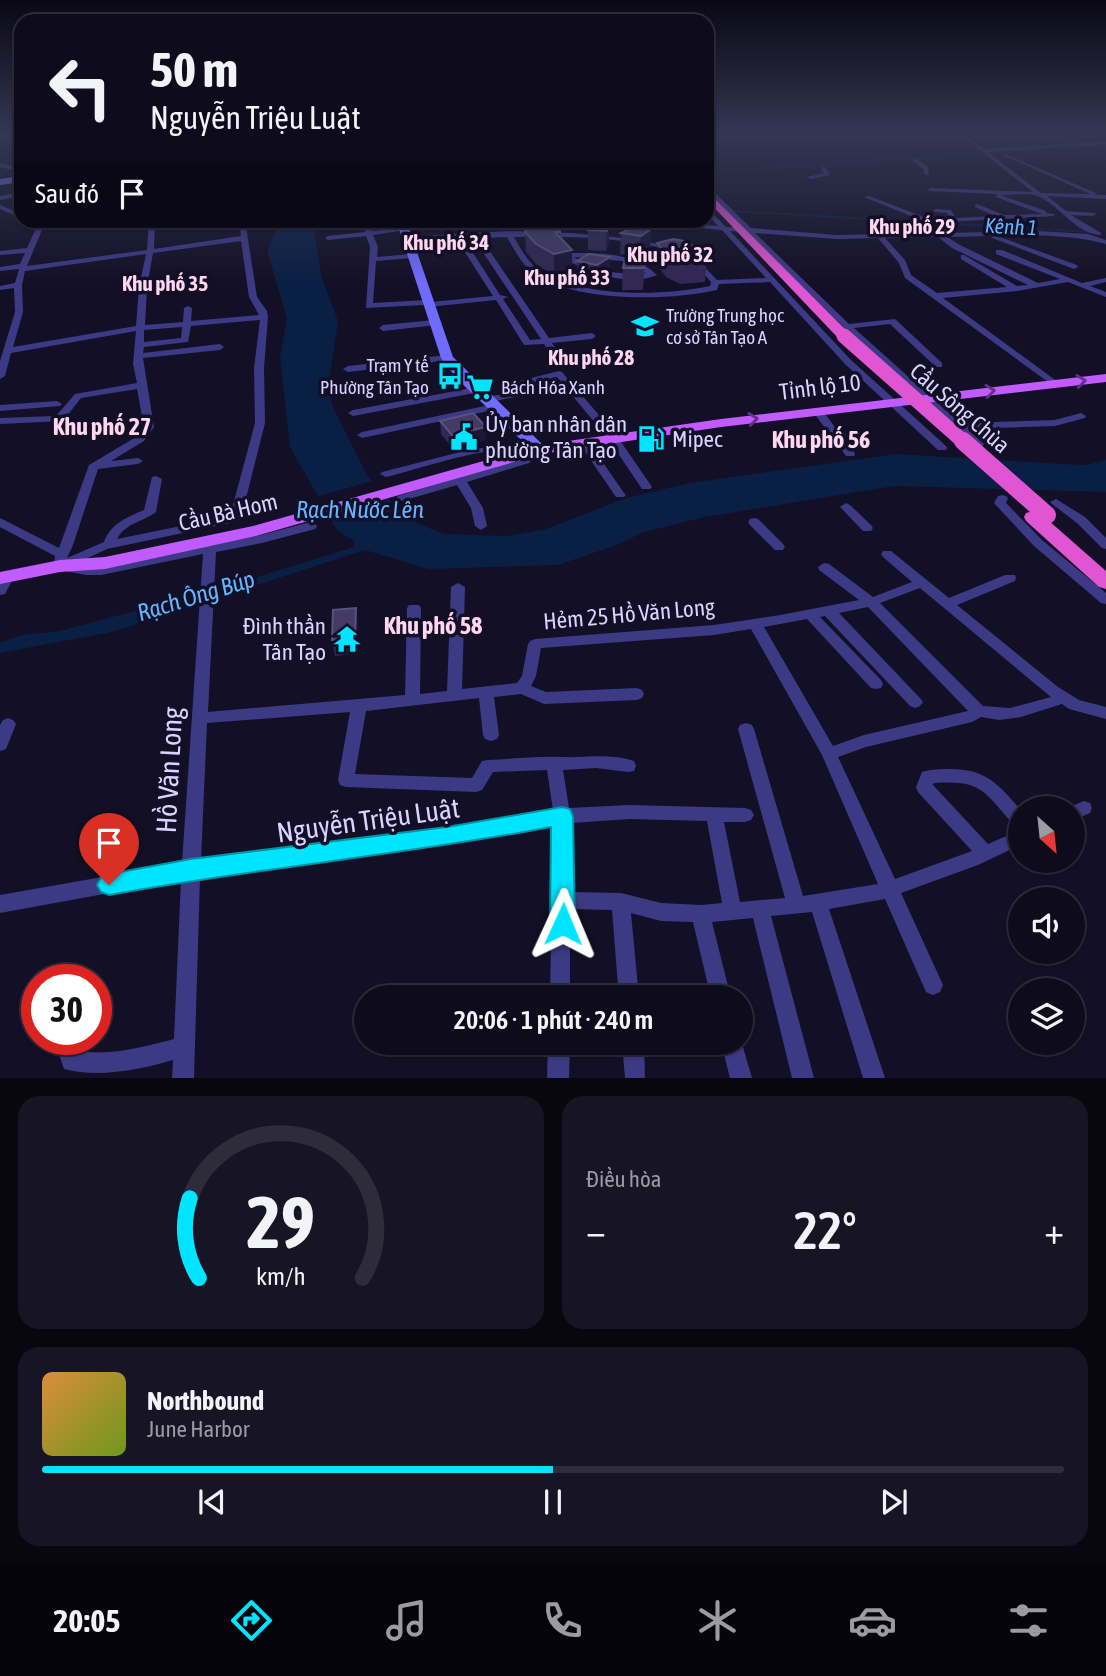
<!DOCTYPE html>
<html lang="vi">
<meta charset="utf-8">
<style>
:root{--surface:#0e0b1c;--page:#171425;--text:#f1f3f6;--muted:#9b9ba3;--line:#2e2b3b;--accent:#00e5ff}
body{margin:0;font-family:"Asap Condensed",sans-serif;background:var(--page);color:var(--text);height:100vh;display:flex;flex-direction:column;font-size:26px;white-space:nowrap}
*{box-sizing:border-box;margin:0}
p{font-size:23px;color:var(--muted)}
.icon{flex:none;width:38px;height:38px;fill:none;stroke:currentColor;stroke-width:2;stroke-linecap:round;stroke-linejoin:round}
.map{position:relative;height:1078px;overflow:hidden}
.sheet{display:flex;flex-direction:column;gap:18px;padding:18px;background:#08060f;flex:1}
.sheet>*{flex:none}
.top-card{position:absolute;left:14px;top:14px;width:700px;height:214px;border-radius:21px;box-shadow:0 2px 5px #0004,0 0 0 2px var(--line);background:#0e0b1c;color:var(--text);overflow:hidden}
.needle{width:46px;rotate:153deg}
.tools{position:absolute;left:1008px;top:796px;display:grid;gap:14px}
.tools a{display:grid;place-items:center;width:77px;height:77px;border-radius:50%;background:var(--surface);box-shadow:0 2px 5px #0004,0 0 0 2px var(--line);font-size:35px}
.speed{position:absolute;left:21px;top:964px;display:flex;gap:14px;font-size:35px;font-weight:700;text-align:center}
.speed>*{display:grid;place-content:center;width:91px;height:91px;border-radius:50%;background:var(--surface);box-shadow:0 2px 5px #0004,0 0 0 2px var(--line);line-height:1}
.speed .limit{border:10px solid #d22;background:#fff;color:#111}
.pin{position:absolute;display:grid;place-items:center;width:60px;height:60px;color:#fff;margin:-72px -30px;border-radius:50% 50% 50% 0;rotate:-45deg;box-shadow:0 0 7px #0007}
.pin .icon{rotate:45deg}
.me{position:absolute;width:77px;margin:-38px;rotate:1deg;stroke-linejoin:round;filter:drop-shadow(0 0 5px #0008)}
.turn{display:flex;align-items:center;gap:24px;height:147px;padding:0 21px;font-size:32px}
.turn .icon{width:91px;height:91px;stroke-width:2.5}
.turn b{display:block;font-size:49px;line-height:60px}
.then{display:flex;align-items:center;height:66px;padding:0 21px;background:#0003;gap:14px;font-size:26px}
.big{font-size:52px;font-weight:600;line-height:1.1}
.sheet .card{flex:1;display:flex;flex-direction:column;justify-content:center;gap:10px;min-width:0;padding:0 24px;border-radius:21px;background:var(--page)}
.sheet .dial{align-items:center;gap:0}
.dial svg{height:182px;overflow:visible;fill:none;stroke:var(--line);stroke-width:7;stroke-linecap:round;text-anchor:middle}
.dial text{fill:var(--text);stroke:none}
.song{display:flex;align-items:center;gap:21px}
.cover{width:84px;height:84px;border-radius:10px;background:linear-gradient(135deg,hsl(30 70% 55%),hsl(80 70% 35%))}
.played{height:7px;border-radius:4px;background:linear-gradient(90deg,var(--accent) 50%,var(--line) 50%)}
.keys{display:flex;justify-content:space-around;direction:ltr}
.heat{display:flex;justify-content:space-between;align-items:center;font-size:38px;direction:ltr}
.sheet .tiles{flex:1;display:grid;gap:18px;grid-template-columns:1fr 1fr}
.card:last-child{grid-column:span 2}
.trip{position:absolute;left:354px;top:985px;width:399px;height:70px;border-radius:35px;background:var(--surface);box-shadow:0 2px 5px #0004,0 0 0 2px var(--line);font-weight:600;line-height:70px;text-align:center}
.tab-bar{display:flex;height:112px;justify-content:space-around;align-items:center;background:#06040b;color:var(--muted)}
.tab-bar .icon{width:49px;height:49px}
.tab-bar .current{color:var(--accent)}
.tab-bar b{font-size:32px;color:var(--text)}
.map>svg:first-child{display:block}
.water{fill:#0a1f44}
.pier{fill:#130f26}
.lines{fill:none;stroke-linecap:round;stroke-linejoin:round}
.stream{stroke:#0a1f44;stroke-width:2}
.canal{fill:#0a1f44;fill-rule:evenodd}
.minor{fill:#3d3a85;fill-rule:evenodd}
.secondary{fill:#6f6bff;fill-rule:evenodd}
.primary{fill:#c25bff;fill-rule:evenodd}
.trunk{fill:#e055d1;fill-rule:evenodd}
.trunk-bridge-far1{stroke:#e055d1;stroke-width:15}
.trunk-bridge{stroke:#e055d1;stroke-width:18}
.wall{fill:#312854}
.shaded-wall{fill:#1d163a}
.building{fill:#433a66;stroke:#5a527e;stroke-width:2}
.oneway{stroke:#623188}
.route{fill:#00e5ff;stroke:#0095a6;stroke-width:2}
.labels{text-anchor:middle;stroke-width:7;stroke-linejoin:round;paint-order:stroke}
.far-poi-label{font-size:19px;fill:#d9d4ff;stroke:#130f26;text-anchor:start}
.far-neighbourhood-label{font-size:21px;font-weight:bold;fill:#ffd6f0;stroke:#130f26}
.far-water-label{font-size:21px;font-style:italic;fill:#62b6ff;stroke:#130f26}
.street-label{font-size:23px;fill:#d9d4ff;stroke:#130f26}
.poi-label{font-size:23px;fill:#d9d4ff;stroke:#130f26;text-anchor:start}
.neighbourhood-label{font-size:24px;font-weight:bold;fill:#ffd6f0;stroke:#130f26}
.water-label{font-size:24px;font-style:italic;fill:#62b6ff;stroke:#130f26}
.near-street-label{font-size:28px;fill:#d9d4ff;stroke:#130f26}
</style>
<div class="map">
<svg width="1106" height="1078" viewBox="0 0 1106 1078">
<rect width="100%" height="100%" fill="#130f26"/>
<path class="water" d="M280,221H318L314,230L322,278L338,321L328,388L332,405L367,475L400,512L419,524L444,534L507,536L546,529L626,498L690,483L896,454L1062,464L1086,465L1106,460V492L894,486L705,517L644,532L617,545L558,565L429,569L365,550L112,632L0,653V643L21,635L60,631L231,585L354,547V541L337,530L290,447L280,357L287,318L267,251Z"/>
<path class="pier" d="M376,480L392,497L326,517L315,497Z"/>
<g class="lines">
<g class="stream">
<path d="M707,209L720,210"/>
<path d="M731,211L1090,232"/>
</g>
<path class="canal" d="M1042,148L1044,150L710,173L708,172Z"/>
<g class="minor">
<path d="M0,134H21V138L0,137Z"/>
<path d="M959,134H964L984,149L1106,141V145L988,152L1041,193L1090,194L1003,155V153L1096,193L1097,195H1106V199L1047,196L1066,211L1095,213L1096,214L1093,216L1071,215L1101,233V235C1076,234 1061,207 1040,197C1030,192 1011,195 1000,195L1046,211V213L1054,214V216L928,223L864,197L869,196L929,219L950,218L947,213L934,212V210L936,209L951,210L956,218L995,216L975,207V205L977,204L1004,215L1042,214L996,197L997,194L928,191L930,188L1033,192Z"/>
<path d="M913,159H917L928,167L929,175H925L923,169L913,161Z"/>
<path d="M0,163L21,168V172L0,167Z"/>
<path d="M824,166L830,175L810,179L807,177L824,173L821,168Z"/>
<path d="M707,185L751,228L837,235L1038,231L1088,234L1106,240V244C1071,234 1034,235 997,236L1077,265L1078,267L1074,269L992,238L991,236L947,237L958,244L1038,283L1060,279L996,254V250H1002L1082,283L1106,278V282L1090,286L1106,292V297L1068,282L1017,291L943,298L1058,382V386L1055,387L905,278L899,263L878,238L837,239L755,233L849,324L895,319L942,363V367H936L890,324L854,328L960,423L1055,420L1081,413L1086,416L1085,418L1055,426L967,429L984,444L983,446H975L870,353L747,232L730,231L851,360L946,446L947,448L946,450H938L845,364L770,282L719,284L717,290C669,301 573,303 532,272C521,263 514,249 507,237L406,241L403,239L406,237L509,231L572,233L634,239L675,248L671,250C620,237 566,236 514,237C521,249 528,263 540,271C584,298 662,296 710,286L711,282L690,258L694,256L717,280L766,278L722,230L607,220H643L718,226L707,214V208L726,227L743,228L707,191ZM938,237L952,248L1028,285L1017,286L964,255H961V259L1007,287L937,293L911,275L905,260L885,238Z"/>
<path d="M21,192V196L0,200V196Z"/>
<path d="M0,205L21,214V218L0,209Z"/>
<path d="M28,220H37L44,225L27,266L147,250L149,220H155L154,249L241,236L239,220H245L257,297L267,311L268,317L264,368L265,423L241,518L235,522L107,549L73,565L101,567L261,535L311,522L315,523L317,526L315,529L262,543L216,552L208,712L405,695L407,608L409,605H419L421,608L420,694L447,691L451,587L458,583L465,587L462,689L517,683L522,676L528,644L530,641L535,639L714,625L780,615L859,600L819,570L818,567L824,563L829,564L873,597L912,582L883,557L881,554L883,551H891L949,598L1005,575H1015L1016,578L1015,581L957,605L1058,687L1079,700L1106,707V719L1069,709L1062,704L1021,717L999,720L981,717L972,722L866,747L838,757L895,879L972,851L918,792L916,787L922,772C931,769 941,769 950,769C986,769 998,784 1020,809V827L1014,825C983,791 983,780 934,783L933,785L988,844L1020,830V845L978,865L901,893L943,985L940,992L933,995L926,992L885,899L829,909L885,1078H863L812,912L771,916L814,1078H792L753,918L712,922L731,998H711L693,922L661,921L631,913L639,998H619L612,910L570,909V998H550L553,825L447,845L200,877L194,1078H172L173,1060C139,1070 98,1078 64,1069L57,1048L61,1040H81L80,1051C112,1056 143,1047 174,1039L181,880L0,913V895L182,863L203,554L101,575H86L55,569L54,566L55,556L0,527V518L59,548L89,465L136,437L144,427L137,389L81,398L63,421L0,424V418L56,416L75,394L137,383L133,364L136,331L11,353L5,376L0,379V361L15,312L14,288L0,290V286L15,283L19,269L0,271V267L20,264L25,253L0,255V251L27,248L37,226ZM241,241L249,297L259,315L191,321L192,308L188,306L184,308L183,322L145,325L147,287L153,253ZM146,254L139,287L136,326L13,347L23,312L22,285L25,271ZM260,320L254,368L255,423L230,516L117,539C125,523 143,522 156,512L162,479L156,476L152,477L144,510C128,517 111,523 104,542L67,558L73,545L98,469L138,464L143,461L138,458L111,461L144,441L154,427L143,358L220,350L224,347L220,344L143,353L144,347L188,342L191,326ZM182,327L181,338L144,342V330ZM920,588L1051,697L1010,708L983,706L880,603ZM868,607L968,711L864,735L833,746L764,627L807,619L871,688L876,689L881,688L883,684L881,680L820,617L825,616L910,706L915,708L920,706L923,702L920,698L839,613ZM751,629L822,755L878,884L803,896L754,729L752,725L746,723L740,725L738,729L785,898L740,902L724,822H745L751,820L754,815L751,810L745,808L629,805L569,808L563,770L596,768L628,772L634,771L636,766L634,761C610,753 585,758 561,757C538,756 512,759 488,760L482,761L472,778L355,774L366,711L479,698L483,735L485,739L491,741L497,739L499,735L494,697L521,694L544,704L637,700L642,698L644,694L642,690L637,688L546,692L531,686L536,676L541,648L714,635ZM350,712L338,780L340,785L346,787L476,792L482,790L493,772L547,770L553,810L447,829L201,861L207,723ZM629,819L707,821L722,903L701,905L661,903L621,893L570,892L571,823Z"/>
<path d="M361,220H368L372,231L403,228L406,230L373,235L378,247L377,257L411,254L415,256L411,258L376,261L373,303L427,300L431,302L493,296L461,246L465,244H485L549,338L592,333L596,336L592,339L552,343L567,363L562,366L559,365L544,344L524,345L496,300L428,307L424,305L366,308L370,247L366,236L328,240L325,238L328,236L365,232ZM470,248H480L541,339L530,340L503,299L508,297L500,295Z"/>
<path d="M562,247H568L569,253C600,253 633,252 657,275C631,287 585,273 563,257ZM574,257L622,261L646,273C621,275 595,272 574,257Z"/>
<path d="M434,320L438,323L437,325L383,331L379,328L383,325Z"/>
<path d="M447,355L450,356V360L348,372L343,369L348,366Z"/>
<path d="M559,371L562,372L617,436L652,487L650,489H642L609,440L557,377L525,385L532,392L530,394L486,403L481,400L486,397L520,391L513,384L515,382Z"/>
<path d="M477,387L480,388V392L353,416L348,413L353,410Z"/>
<path d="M57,401L62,404L60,406L0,411V405Z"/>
<path d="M494,404L499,407L498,409L362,438L357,435L362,432Z"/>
<path d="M818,409L822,410L854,452L855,454L854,456H846L813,412Z"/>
<path d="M584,440L588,441L624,493L626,495L624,497H616L579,443Z"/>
<path d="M506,444H525L544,448L545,450L529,463L467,482L483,508L487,526L481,530L475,526L471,508L457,485L402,501L396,498L398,496L453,479L455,477L462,476L521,459L531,451C490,443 427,467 386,477L380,474L382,472L464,451Z"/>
<path d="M1002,495L1006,496L1008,498L1006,503L1042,540L1106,593V604L1101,603L1034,546L994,503L998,496Z"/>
<path d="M1056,499L1085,517L1106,538V549L1102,548L1077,523L1052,504L1050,502Z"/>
<path d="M846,503L850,505L871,525L873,528L871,531H863L842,509L840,507Z"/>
<path d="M754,518L758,519L783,544L785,547L783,550H775L750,525L748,522L750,519Z"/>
<path d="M8,573L14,577L5,594L0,595V580L3,574Z"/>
<path d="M8,718L13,720L16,724L6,749L0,751V725L3,720Z"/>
<path d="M1084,801L1090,803L1092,808L1090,813L1073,820V808H1067Z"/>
<path d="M740,1037L752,1078H730L721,1043H740Z"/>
<path d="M548,1043H570L569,1078H547Z"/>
<path d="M622,1043H644L645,1078H625Z"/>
</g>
<g class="secondary">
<path d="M21,176V182L0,185V179Z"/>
<path d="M396,220H406L453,357L545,447L548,450L545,453H535L457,379L441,358Z"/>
</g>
<path class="primary" d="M1106,374V382L721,427L542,454L256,536L105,569L60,572L0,584V572L60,560L105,557L253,526L540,445L721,419Z"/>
<g class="trunk">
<path d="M707,191L849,333V339H839L707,200Z"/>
<path d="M1033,511L1040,513L1106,571V589L1099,587L1026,521L1024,517L1026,513Z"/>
</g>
<path class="trunk-bridge-far1" d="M844,336L965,443"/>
<path class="trunk-bridge" d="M963,441L1047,515"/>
</g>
<g class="wall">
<path d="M609,222V242L606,251L588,250V230Z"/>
<path d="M651,229L650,250L639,256L620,254L621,233Z"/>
<path d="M525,232H560V236L572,250V271L554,275L537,265L526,252Z"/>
<path d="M657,243L707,256L705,282L680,284L666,277L656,264Z"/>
<path d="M610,257L609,279L596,286L577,283V261Z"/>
<path d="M645,259L643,290H622L623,268Z"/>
<path d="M440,421L486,427V440L453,449L441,434Z"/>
<path d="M358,623V653L335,656L332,640Z"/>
</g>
<g class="shaded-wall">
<path d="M609,222V242L606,251L607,231Z"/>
<path d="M651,229L650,250L639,256L641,236Z"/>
<path d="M572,250V271L554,275V254Z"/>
<path d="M610,257L609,279L596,286L597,265Z"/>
<path d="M486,427V440L453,449L452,435Z"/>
<path d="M356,608L358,623V653L355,638Z"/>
</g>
<g class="building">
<path d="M528,220H558L560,232H555L572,250L554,254L536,244L525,232Z"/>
<path d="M609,222L607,231L588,230L591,223Z"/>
<path d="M633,227L651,229L641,236L621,233Z"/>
<path d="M673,239L684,241L704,251L707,256L703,257L708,261L682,262L668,256L657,243Z"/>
<path d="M589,254L610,257L597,265L577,261Z"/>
<path d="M625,259H645L644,268H623Z"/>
<path d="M473,413L486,427L452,435L440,421Z"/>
<path d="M356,608L355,638L332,640L333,610Z"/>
</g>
<defs><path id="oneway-chevron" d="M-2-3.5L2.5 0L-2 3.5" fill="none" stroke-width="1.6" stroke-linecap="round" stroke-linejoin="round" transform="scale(1.75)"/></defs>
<g class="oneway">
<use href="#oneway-chevron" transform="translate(1081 381) rotate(-7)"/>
<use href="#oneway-chevron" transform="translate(990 391) rotate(-6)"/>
<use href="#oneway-chevron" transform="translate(753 419) rotate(-7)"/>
</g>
<linearGradient id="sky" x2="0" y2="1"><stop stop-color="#0a0815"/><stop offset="0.47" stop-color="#333752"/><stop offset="1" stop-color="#333752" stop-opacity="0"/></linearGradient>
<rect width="1106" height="284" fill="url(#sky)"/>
<path class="route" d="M562,807L570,809L573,816L575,924L571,932L563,936L554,932L550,924L551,827C404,855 256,868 109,895L101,892L97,885L101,877L109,874L191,859L447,827Z"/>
<defs>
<symbol id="school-bare" viewBox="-9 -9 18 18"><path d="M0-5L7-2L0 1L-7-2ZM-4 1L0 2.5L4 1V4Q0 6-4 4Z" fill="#00e5ff" stroke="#130f26" stroke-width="2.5" paint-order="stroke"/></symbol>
<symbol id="bus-bare" viewBox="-9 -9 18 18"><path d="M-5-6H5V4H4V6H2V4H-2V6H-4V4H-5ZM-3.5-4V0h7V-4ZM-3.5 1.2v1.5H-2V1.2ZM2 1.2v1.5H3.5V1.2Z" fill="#00e5ff" stroke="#130f26" stroke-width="2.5" paint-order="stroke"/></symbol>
<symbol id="supermarket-bare" viewBox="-9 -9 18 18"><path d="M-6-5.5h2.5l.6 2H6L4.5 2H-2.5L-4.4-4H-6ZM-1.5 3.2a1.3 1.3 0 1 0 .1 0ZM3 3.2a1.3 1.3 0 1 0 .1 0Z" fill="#00e5ff" stroke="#130f26" stroke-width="2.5" paint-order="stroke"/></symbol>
<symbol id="civic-bare" viewBox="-9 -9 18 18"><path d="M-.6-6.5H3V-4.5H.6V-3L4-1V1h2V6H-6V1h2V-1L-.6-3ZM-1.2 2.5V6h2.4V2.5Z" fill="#00e5ff" stroke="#130f26" stroke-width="2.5" paint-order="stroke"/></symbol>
<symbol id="fuel-bare" viewBox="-9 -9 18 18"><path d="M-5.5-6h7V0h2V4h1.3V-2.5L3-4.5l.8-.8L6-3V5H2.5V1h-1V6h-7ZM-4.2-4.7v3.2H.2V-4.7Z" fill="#00e5ff" stroke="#130f26" stroke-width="2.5" paint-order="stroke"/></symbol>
<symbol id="temple-bare" viewBox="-9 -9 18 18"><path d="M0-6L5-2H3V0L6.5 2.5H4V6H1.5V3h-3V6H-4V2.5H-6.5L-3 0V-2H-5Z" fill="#00e5ff" stroke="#130f26" stroke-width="2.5" paint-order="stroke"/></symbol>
</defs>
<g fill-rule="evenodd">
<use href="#school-bare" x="626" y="307" width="38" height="38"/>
<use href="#bus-bare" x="431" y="357" width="38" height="38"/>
<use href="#supermarket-bare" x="461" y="368" width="38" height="38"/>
<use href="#civic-bare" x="445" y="418" width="38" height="38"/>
<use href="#fuel-bare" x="632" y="420" width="38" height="38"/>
<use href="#temple-bare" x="328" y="620" width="38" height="38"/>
</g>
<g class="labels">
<g class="far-poi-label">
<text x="666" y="322">Trường Trung học<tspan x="666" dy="22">cơ sở Tân Tạo A</tspan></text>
<text x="429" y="372" text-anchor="end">Trạm Y tế<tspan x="429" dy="22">Phường Tân Tạo</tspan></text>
<text x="501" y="394">Bách Hóa Xanh</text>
</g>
<g class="far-neighbourhood-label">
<text x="912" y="234">Khu phố 29</text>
<text x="446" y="250">Khu phố 34</text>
<text x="670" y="262">Khu phố 32</text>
<text x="567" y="285">Khu phố 33</text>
<text x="165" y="291">Khu phố 35</text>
<text x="591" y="365">Khu phố 28</text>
</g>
<g class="far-water-label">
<text transform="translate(1011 227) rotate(3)" y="7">Kênh 1</text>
</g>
<g class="street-label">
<text transform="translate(820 387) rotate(-7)" y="8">Tỉnh lộ 10</text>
<text transform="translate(960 408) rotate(41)" y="8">Cầu Sông Chùa</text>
<text transform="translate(228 512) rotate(-13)" y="8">Cầu Bà Hom</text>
<text transform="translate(629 614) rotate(-5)" y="8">Hẻm 25 Hồ Văn Long</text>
</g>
<g class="poi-label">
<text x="485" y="432">Ủy ban nhân dân<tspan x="485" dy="26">phường Tân Tạo</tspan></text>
<text x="672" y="447">Mipec</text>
<text x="326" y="634" text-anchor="end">Đình thần<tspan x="326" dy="26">Tân Tạo</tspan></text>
</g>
<g class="neighbourhood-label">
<text x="102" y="435">Khu phố 27</text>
<text x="821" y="448">Khu phố 56</text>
<text x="433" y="634">Khu phố 58</text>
</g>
<g class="water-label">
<text x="360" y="518">Rạch Nước Lên</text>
<text transform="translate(196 596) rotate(-17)" y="8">Rạch Ông Búp</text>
</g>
<g class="near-street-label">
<text transform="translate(169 770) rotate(-87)" y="10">Hồ Văn Long</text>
<text transform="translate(368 820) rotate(-8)" y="10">Nguyễn Triệu Luật</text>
</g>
</g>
</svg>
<div class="tools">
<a><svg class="needle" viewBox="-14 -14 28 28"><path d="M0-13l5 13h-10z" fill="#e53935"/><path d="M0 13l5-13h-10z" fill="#9b9ba3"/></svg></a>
<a><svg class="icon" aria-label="sound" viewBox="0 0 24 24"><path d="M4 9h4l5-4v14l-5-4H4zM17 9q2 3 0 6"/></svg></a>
<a><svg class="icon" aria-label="layers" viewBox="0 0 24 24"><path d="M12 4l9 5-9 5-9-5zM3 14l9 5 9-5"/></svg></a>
</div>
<div class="speed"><div class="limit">30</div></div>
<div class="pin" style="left:109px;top:885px;background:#d93025"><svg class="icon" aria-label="arrive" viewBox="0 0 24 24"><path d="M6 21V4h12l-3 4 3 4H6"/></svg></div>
<svg class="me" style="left:563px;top:924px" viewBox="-20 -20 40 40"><path d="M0-17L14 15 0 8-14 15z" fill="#00e5ff" stroke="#fff" stroke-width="4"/></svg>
<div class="trip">20:06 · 1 phút · 240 m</div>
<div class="top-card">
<div class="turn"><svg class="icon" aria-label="left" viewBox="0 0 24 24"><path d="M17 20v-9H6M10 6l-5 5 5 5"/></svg><div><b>50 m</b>Nguyễn Triệu Luật</div></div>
<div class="then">Sau đó<svg class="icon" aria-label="arrive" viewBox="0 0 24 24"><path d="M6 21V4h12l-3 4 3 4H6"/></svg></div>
</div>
</div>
<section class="sheet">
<div class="tiles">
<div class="card dial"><svg viewBox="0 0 100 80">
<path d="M14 69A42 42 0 1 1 86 69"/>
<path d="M14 69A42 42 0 0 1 10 34" stroke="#00e5ff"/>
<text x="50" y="56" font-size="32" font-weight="700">29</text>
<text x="50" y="72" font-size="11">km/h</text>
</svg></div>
<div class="card"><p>Điều hòa</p>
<div class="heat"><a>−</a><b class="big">22°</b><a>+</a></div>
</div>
<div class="card">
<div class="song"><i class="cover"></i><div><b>Northbound</b><p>June Harbor</p></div></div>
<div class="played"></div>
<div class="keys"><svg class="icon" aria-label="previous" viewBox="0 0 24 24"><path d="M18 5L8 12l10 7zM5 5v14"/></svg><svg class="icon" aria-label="pause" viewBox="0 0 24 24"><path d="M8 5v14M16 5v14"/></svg><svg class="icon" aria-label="next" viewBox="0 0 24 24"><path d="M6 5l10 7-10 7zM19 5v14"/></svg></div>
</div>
</div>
</section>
<nav class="tab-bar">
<b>20:05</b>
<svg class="icon current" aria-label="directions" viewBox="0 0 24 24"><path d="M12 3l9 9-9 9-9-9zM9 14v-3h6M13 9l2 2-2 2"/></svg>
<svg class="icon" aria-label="music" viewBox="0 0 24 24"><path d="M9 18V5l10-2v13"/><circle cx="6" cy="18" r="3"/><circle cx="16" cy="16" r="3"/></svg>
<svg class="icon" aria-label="phone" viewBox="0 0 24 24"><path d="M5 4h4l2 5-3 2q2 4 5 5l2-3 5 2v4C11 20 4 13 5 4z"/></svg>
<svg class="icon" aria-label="climate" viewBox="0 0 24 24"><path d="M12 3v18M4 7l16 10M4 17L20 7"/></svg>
<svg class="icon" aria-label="car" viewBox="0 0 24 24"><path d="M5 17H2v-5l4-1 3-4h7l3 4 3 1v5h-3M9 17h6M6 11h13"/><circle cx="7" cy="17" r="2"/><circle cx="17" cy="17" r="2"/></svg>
<svg class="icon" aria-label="filters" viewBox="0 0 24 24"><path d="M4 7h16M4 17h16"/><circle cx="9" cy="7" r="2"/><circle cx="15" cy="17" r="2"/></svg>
</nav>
